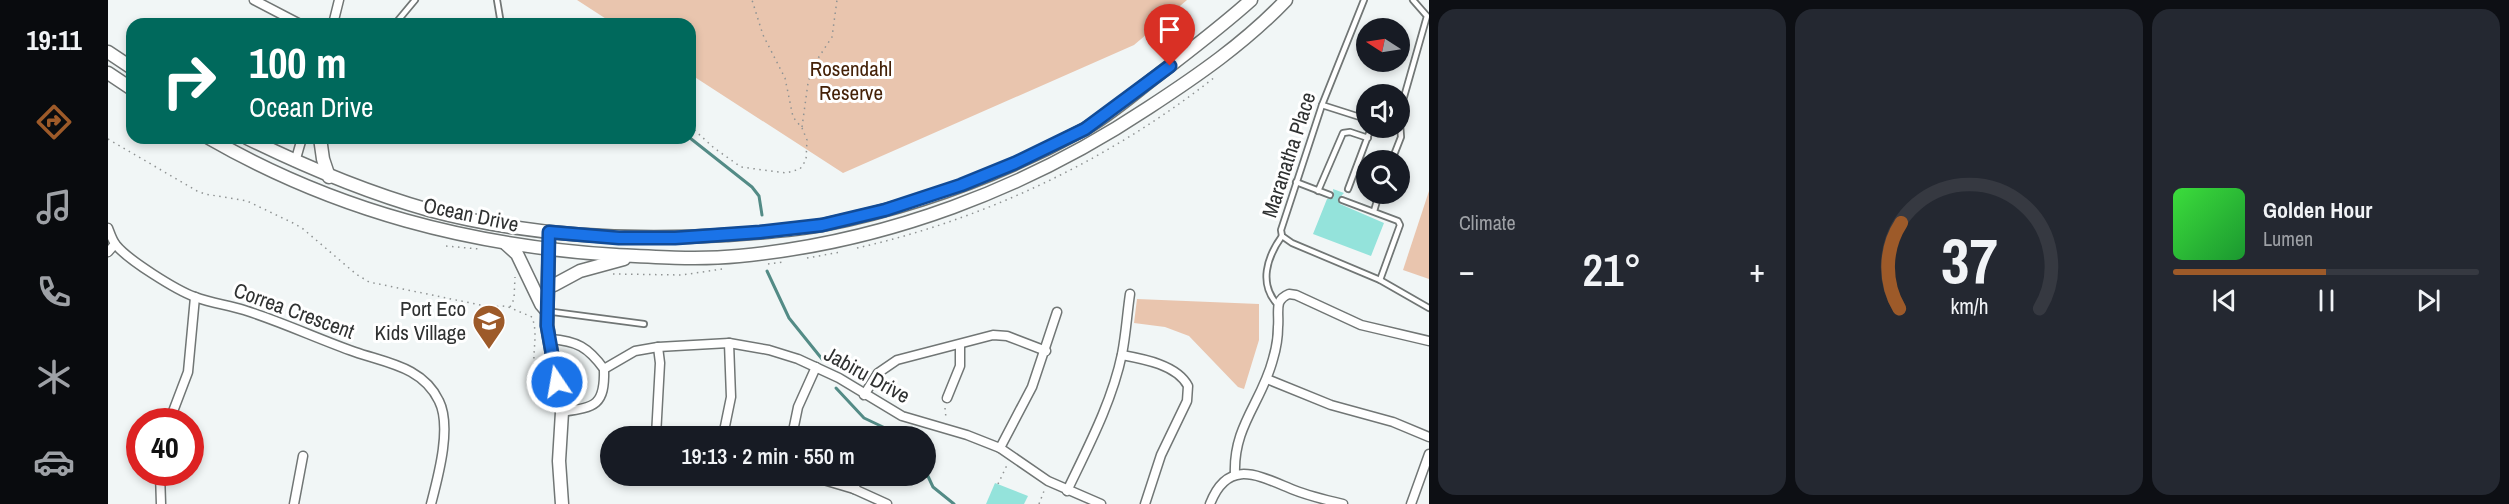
<!DOCTYPE html>
<meta charset="utf-8">
<style>
:root{--surface:#171b24;--page:#242831;--text:#f1f3f6;--muted:#9ea1a6;--line:#363941;--accent:#9d5a29}
body{margin:0;font-family:"Archivo Narrow",sans-serif;background:var(--page);color:var(--text);height:100vh;display:flex;flex-direction:column;font-size:22px;white-space:nowrap}
*{box-sizing:border-box;margin:0}
p{font-size:20px;color:var(--muted)}
.icon{flex:none;width:33px;height:33px;fill:none;stroke:currentColor;stroke-width:2;stroke-linecap:round;stroke-linejoin:round}
.map{position:relative;flex:1;overflow:hidden}
.details{display:flex;flex-direction:column;gap:9px;padding:9px;background:#0d0f14;width:1080px}
.details>*{flex:none}
.guide{position:absolute;left:18px;top:18px;width:570px;height:126px;border-radius:18px;box-shadow:0 3px 9px #0003;background:#00695c;color:#fff;overflow:hidden}
.needle{width:39px;rotate:282deg}
.fabs{position:absolute;left:1248px;top:18px;display:grid;gap:12px}
.fabs a{display:grid;place-items:center;width:54px;height:54px;border-radius:50%;background:var(--surface);box-shadow:0 3px 9px #0003;font-size:30px}
.speed{position:absolute;left:18px;top:408px;display:flex;gap:12px;font-size:30px;font-weight:700;text-align:center}
.speed>*{display:grid;place-content:center;width:78px;height:78px;border-radius:50%;background:var(--surface);box-shadow:0 3px 9px #0003;line-height:1}
.speed .limit{border:9px solid #d22;background:#fff;color:#111}
.pin{position:absolute;display:grid;place-items:center;width:51px;height:51px;color:#fff;margin:-62px -26px;border-radius:50% 50% 50% 0;rotate:-45deg;box-shadow:0 0 6px #0007}
.pin .icon{rotate:45deg}
.me{position:absolute;width:66px;margin:-33px;rotate:348deg;stroke-linejoin:round;filter:drop-shadow(0 0 4px #0008)}
.turn{display:flex;align-items:center;gap:21px;height:126px;padding:0 24px;font-size:27px}
.turn .icon{width:78px;height:78px;stroke-width:2.5}
.turn b{display:block;font-size:42px;line-height:51px}
.big{font-size:45px;font-weight:600;line-height:1.1}
.details .tile{flex:1;display:flex;flex-direction:column;justify-content:center;gap:9px;min-width:0;padding:0 21px;border-radius:18px;background:var(--page)}
.details .dial{align-items:center;gap:0}
.dial svg{height:156px;overflow:visible;fill:none;stroke:var(--line);stroke-width:7;stroke-linecap:round;text-anchor:middle}
.dial text{fill:var(--text);stroke:none}
.song{display:flex;align-items:center;gap:18px}
.cover{width:72px;height:72px;border-radius:9px;background:linear-gradient(135deg,hsl(120 70% 55%),hsl(130 70% 35%))}
.played{height:6px;border-radius:3px;background:linear-gradient(90deg,var(--accent) 50%,var(--line) 50%)}
.keys{display:flex;justify-content:space-around;direction:ltr}
.heat{display:flex;justify-content:space-between;align-items:center;font-size:33px;direction:ltr}
.details .tiles{flex:1;display:grid;gap:9px;grid-template-columns:repeat(3,1fr)}
.trip{position:absolute;left:492px;top:426px;width:336px;height:60px;border-radius:30px;background:var(--surface);box-shadow:0 3px 9px #0003;font-weight:600;line-height:60px;text-align:center}
main{display:flex;flex:1;min-height:0}
.tabs{display:flex;flex-direction:column;width:108px;justify-content:space-around;align-items:center;background:#090b0e;color:var(--muted)}
.tabs .icon{width:42px;height:42px}
.tabs .current{color:var(--accent)}
.tabs b{font-size:27px;color:var(--text)}
.map>svg:first-child{display:block}
.green{fill:#e9c5ae}
.lines{fill:none;stroke-linecap:round;stroke-linejoin:round}
.stream{stroke:#538b86;stroke-width:3}
.building{fill:#94e3db}
.lane-casing{stroke:#717675;stroke-width:8}
.street-casing{stroke:#717675;stroke-width:11}
.secondary-casing{stroke:#717675;stroke-width:15}
.path{stroke:#8f9393;stroke-width:1.5;stroke-dasharray:1.5 4.5;stroke-linecap:butt}
.lane{stroke:#fff;stroke-width:4.5}
.street{stroke:#fff;stroke-width:8}
.secondary{stroke:#fff;stroke-width:12}
.route-casing{stroke:#114b97;stroke-width:15}
.route{stroke:#1a73e8;stroke-width:10}
.labels{text-anchor:middle;stroke-width:6;stroke-linejoin:round;paint-order:stroke}
.park-label{font-size:21px;fill:#442107;stroke:#fff}
.street-label{font-size:21px;fill:#2f3131;stroke:#fff}
.poi-label{font-size:21px;fill:#2f3131;stroke:#fff;text-anchor:end}
</style>
<main>
<nav class="tabs">
<b>19:11</b>
<svg class="icon current" aria-label="directions" viewBox="0 0 24 24"><path d="M12 3l9 9-9 9-9-9zM9 14v-3h6M13 9l2 2-2 2"/></svg>
<svg class="icon" aria-label="music" viewBox="0 0 24 24"><path d="M9 18V5l10-2v13"/><circle cx="6" cy="18" r="3"/><circle cx="16" cy="16" r="3"/></svg>
<svg class="icon" aria-label="phone" viewBox="0 0 24 24"><path d="M5 4h4l2 5-3 2q2 4 5 5l2-3 5 2v4C11 20 4 13 5 4z"/></svg>
<svg class="icon" aria-label="climate" viewBox="0 0 24 24"><path d="M12 3v18M4 7l16 10M4 17L20 7"/></svg>
<svg class="icon" aria-label="car" viewBox="0 0 24 24"><path d="M5 17H2v-5l4-1 3-4h7l3 4 3 1v5h-3M9 17h6M6 11h13"/><circle cx="7" cy="17" r="2"/><circle cx="17" cy="17" r="2"/></svg>
</nav>
<div class="map">
<svg width="1321" height="504" viewBox="0 0 1321 504">
<rect width="100%" height="100%" fill="#f1f6f6"/>
<g class="green">
<path d="M469,0H1079L1026,45L735,173L582,74V24H506Z"/>
<path d="M1321,191V279L1295,270Z"/>
<path d="M1029,299L1151,304V340L1136,389L1130,387L1081,336L1057,327L1026,323Z"/>
</g>
<g class="lines">
<g class="stream">
<path d="M582,138L644,187L651,196L654,215"/>
<path d="M659,271L681,318L714,359"/>
<path d="M728,388L756,418L794,436"/>
<path d="M818,472L825,487L846,504"/>
</g>
</g>
<g class="building">
<path d="M1225,189L1236,193L1230,199L1232,204L1276,223L1263,256L1205,234L1219,199L1226,197Z"/>
<path d="M887,483L920,496L916,504H878Z"/>
</g>
<g class="lines">
<defs>
<g id="lane">
<path d="M389,0L393,24"/>
<path d="M1256,0L1214,105L1173,230L1174,236L1184,243L1272,280L1321,308"/>
<path d="M287,24L307,0"/>
<path d="M1214,105L1258,119"/>
<path d="M1292,111L1319,16L1305,0"/>
<path d="M1284,160L1293,137L1292,123"/>
<path d="M1188,182L1222,195"/>
<path d="M1240,189L1263,128"/>
<path d="M1210,191L1235,133L1242,132L1260,138"/>
<path d="M1234,200L1290,221L1292,225L1272,280"/>
<path d="M1266,211L1271,194"/>
<path d="M1170,305C1150,284 1159,257 1174,236"/>
<path d="M445,312L536,324"/>
</g>
<g id="street">
<path d="M146,0L192,24"/>
<path d="M225,24L231,0"/>
<path d="M187,162L194,138"/>
<path d="M0,228C2,233 4,240 8,245C20,260 68,290 87,297C103,303 120,305 136,310C174,322 210,339 247,352C279,363 315,367 331,401C344,427 330,477 323,504"/>
<path d="M0,252L7,244"/>
<path d="M442,339C469,341 480,347 496,369C497,406 487,407 454,412"/>
<path d="M1014,355C1036,359 1069,365 1080,386L1079,401L1053,455L1037,504"/>
<path d="M496,369L527,351L550,347L621,343L661,350L690,359L731,378L794,416L859,435L892,448L940,481L993,504"/>
<path d="M1159,379L1223,405L1285,422L1321,437"/>
<path d="M756,395L770,373L789,360L885,335L899,336L938,351"/>
<path d="M839,398L852,366V345"/>
<path d="M61,422L80,372L87,297"/>
<path d="M548,436L552,363L550,347"/>
<path d="M615,436L623,397L621,343"/>
<path d="M684,436L690,407L708,367"/>
<path d="M892,448L924,387L949,312"/>
<path d="M52,472L53,504"/>
<path d="M1127,474C1125,426 1154,402 1165,359C1168,349 1170,337 1170,327C1171,319 1169,310 1171,303C1173,298 1176,296 1181,294L1188,295L1253,325L1321,341"/>
<path d="M702,476L746,489L779,504"/>
<path d="M746,489L751,476"/>
<path d="M959,491C980,447 1004,402 1014,354C1018,334 1019,314 1022,294"/>
<path d="M186,504L195,456"/>
<path d="M1102,504C1120,457 1151,476 1186,490C1201,496 1218,500 1235,504"/>
<path d="M1303,504L1321,454"/>
</g>
<g id="secondary">
<path d="M0,52L24,68"/>
<path d="M0,73L24,89"/>
<path d="M101,138C228,211 363,246 508,255C549,257 590,260 631,256C778,242 918,189 1040,108C1089,76 1137,43 1178,0"/>
<path d="M139,138C198,167 257,192 321,210C418,236 518,241 618,235C650,233 683,231 715,225C805,207 895,174 975,130C1002,115 1025,94 1050,75C1081,51 1113,27 1143,0"/>
<path d="M212,138L215,159L221,177"/>
<path d="M441,243L439,325L454,412L451,461L454,504"/>
<path d="M398,244L409,254L433,304L439,311"/>
<path d="M446,285L472,271L516,259"/>
</g>
</defs>
<use href="#lane" class="lane-casing"/>
<use href="#street" class="street-casing"/>
<use href="#secondary" class="secondary-casing"/>
<g class="path">
<path d="M582,126L606,148L633,167L678,173L692,169L698,160L699,140L694,128L685,117L677,78L655,35L644,0"/>
<path d="M694,127L700,83L705,66L724,37L729,0"/>
<path d="M0,139L89,191L97,194L139,201L185,223L194,228L248,274L261,282L382,307L398,306L424,317C430,333 425,348 426,365C426,377 430,387 434,398"/>
<path d="M338,246L371,249"/>
<path d="M749,248C878,219 1003,159 1107,77"/>
<path d="M699,258L733,252"/>
<path d="M660,264L676,262"/>
<path d="M505,274L574,275L614,269"/>
<path d="M402,307L406,299L407,277"/>
<path d="M837,408L838,418"/>
<path d="M890,484L900,463"/>
<path d="M931,504L936,491"/>
</g>
<use href="#lane" class="lane"/>
<use href="#street" class="street"/>
<use href="#secondary" class="secondary"/>
</g>
<g class="lines">
<defs>
<path id="route" d="M449,382L439,326L441,232L511,238H567L652,232L714,225L777,210L853,185L907,163L977,129L1062,66"/>
</defs>
<use href="#route" class="route-casing"/>
<use href="#route" class="route"/>
</g>
<defs>
<symbol id="school-pin" viewBox="-11 -11 22 30"><path d="M0 17L-7.5 6A9.5 9.5 0 1 1 7.5 6Z" fill="#9d5a29" stroke="#fff"/><path d="M0-5L7-2L0 1L-7-2ZM-4 1L0 2.5L4 1V4Q0 6-4 4Z" fill="#fff"/></symbol>
</defs>
<g fill-rule="evenodd">
<use href="#school-pin" x="362" y="302" width="38" height="52"/>
</g>
<g class="labels">
<g class="park-label">
<text x="743" y="76">Rosendahl<tspan x="743" dy="24">Reserve</tspan></text>
</g>
<g class="street-label">
<text transform="translate(1181 155) rotate(-72)" y="7">Maranatha Place</text>
<text transform="translate(363 215) rotate(12)" y="7">Ocean Drive</text>
<text transform="translate(186 311) rotate(20)" y="7">Correa Crescent</text>
<text transform="translate(759 375) rotate(29)" y="7">Jabiru Drive</text>
</g>
<g class="poi-label">
<text x="358" y="316">Port Eco<tspan x="358" dy="24">Kids Village</tspan></text>
</g>
</g>
</svg>
<div class="fabs">
<a><svg class="needle" viewBox="-14 -14 28 28"><path d="M0-13l5 13h-10z" fill="#e53935"/><path d="M0 13l5-13h-10z" fill="#9ea1a6"/></svg></a>
<a><svg class="icon" aria-label="sound" viewBox="0 0 24 24"><path d="M4 9h4l5-4v14l-5-4H4zM17 9q2 3 0 6"/></svg></a>
<a><svg class="icon" aria-label="search" viewBox="0 0 24 24"><circle cx="10" cy="10" r="6"/><path d="M15 15l6 6"/></svg></a>
</div>
<div class="speed"><div class="limit">40</div></div>
<div class="pin" style="left:1062px;top:66px;background:#d93025"><svg class="icon" aria-label="arrive" viewBox="0 0 24 24"><path d="M6 21V4h12l-3 4 3 4H6"/></svg></div>
<svg class="me" style="left:449px;top:382px" viewBox="-20 -20 40 40"><circle r="17" fill="#1a73e8" stroke="#fff" stroke-width="3"/><path d="M0-11L8 9 0 5-8 9z" fill="#fff"/></svg>
<div class="trip">19:13 · 2 min · 550 m</div>
<div class="guide">
<div class="turn"><svg class="icon" aria-label="right" viewBox="0 0 24 24"><path d="M7 20v-9h11M14 6l5 5-5 5"/></svg><div><b>100 m</b>Ocean Drive</div></div>
</div>
</div>
<section class="details">
<div class="tiles">
<div class="tile"><p>Climate</p>
<div class="heat"><a>−</a><b class="big">21°</b><a>+</a></div>
</div>
<div class="tile dial"><svg viewBox="0 0 100 80">
<path d="M14 69A42 42 0 1 1 86 69"/>
<path d="M14 69A42 42 0 0 1 15 25" stroke="#9d5a29"/>
<text x="50" y="56" font-size="32" font-weight="700">37</text>
<text x="50" y="72" font-size="11">km/h</text>
</svg></div>
<div class="tile">
<div class="song"><i class="cover"></i><div><b>Golden Hour</b><p>Lumen</p></div></div>
<div class="played"></div>
<div class="keys"><svg class="icon" aria-label="previous" viewBox="0 0 24 24"><path d="M18 5L8 12l10 7zM5 5v14"/></svg><svg class="icon" aria-label="pause" viewBox="0 0 24 24"><path d="M8 5v14M16 5v14"/></svg><svg class="icon" aria-label="next" viewBox="0 0 24 24"><path d="M6 5l10 7-10 7zM19 5v14"/></svg></div>
</div>
</div>
</section>
</main>
